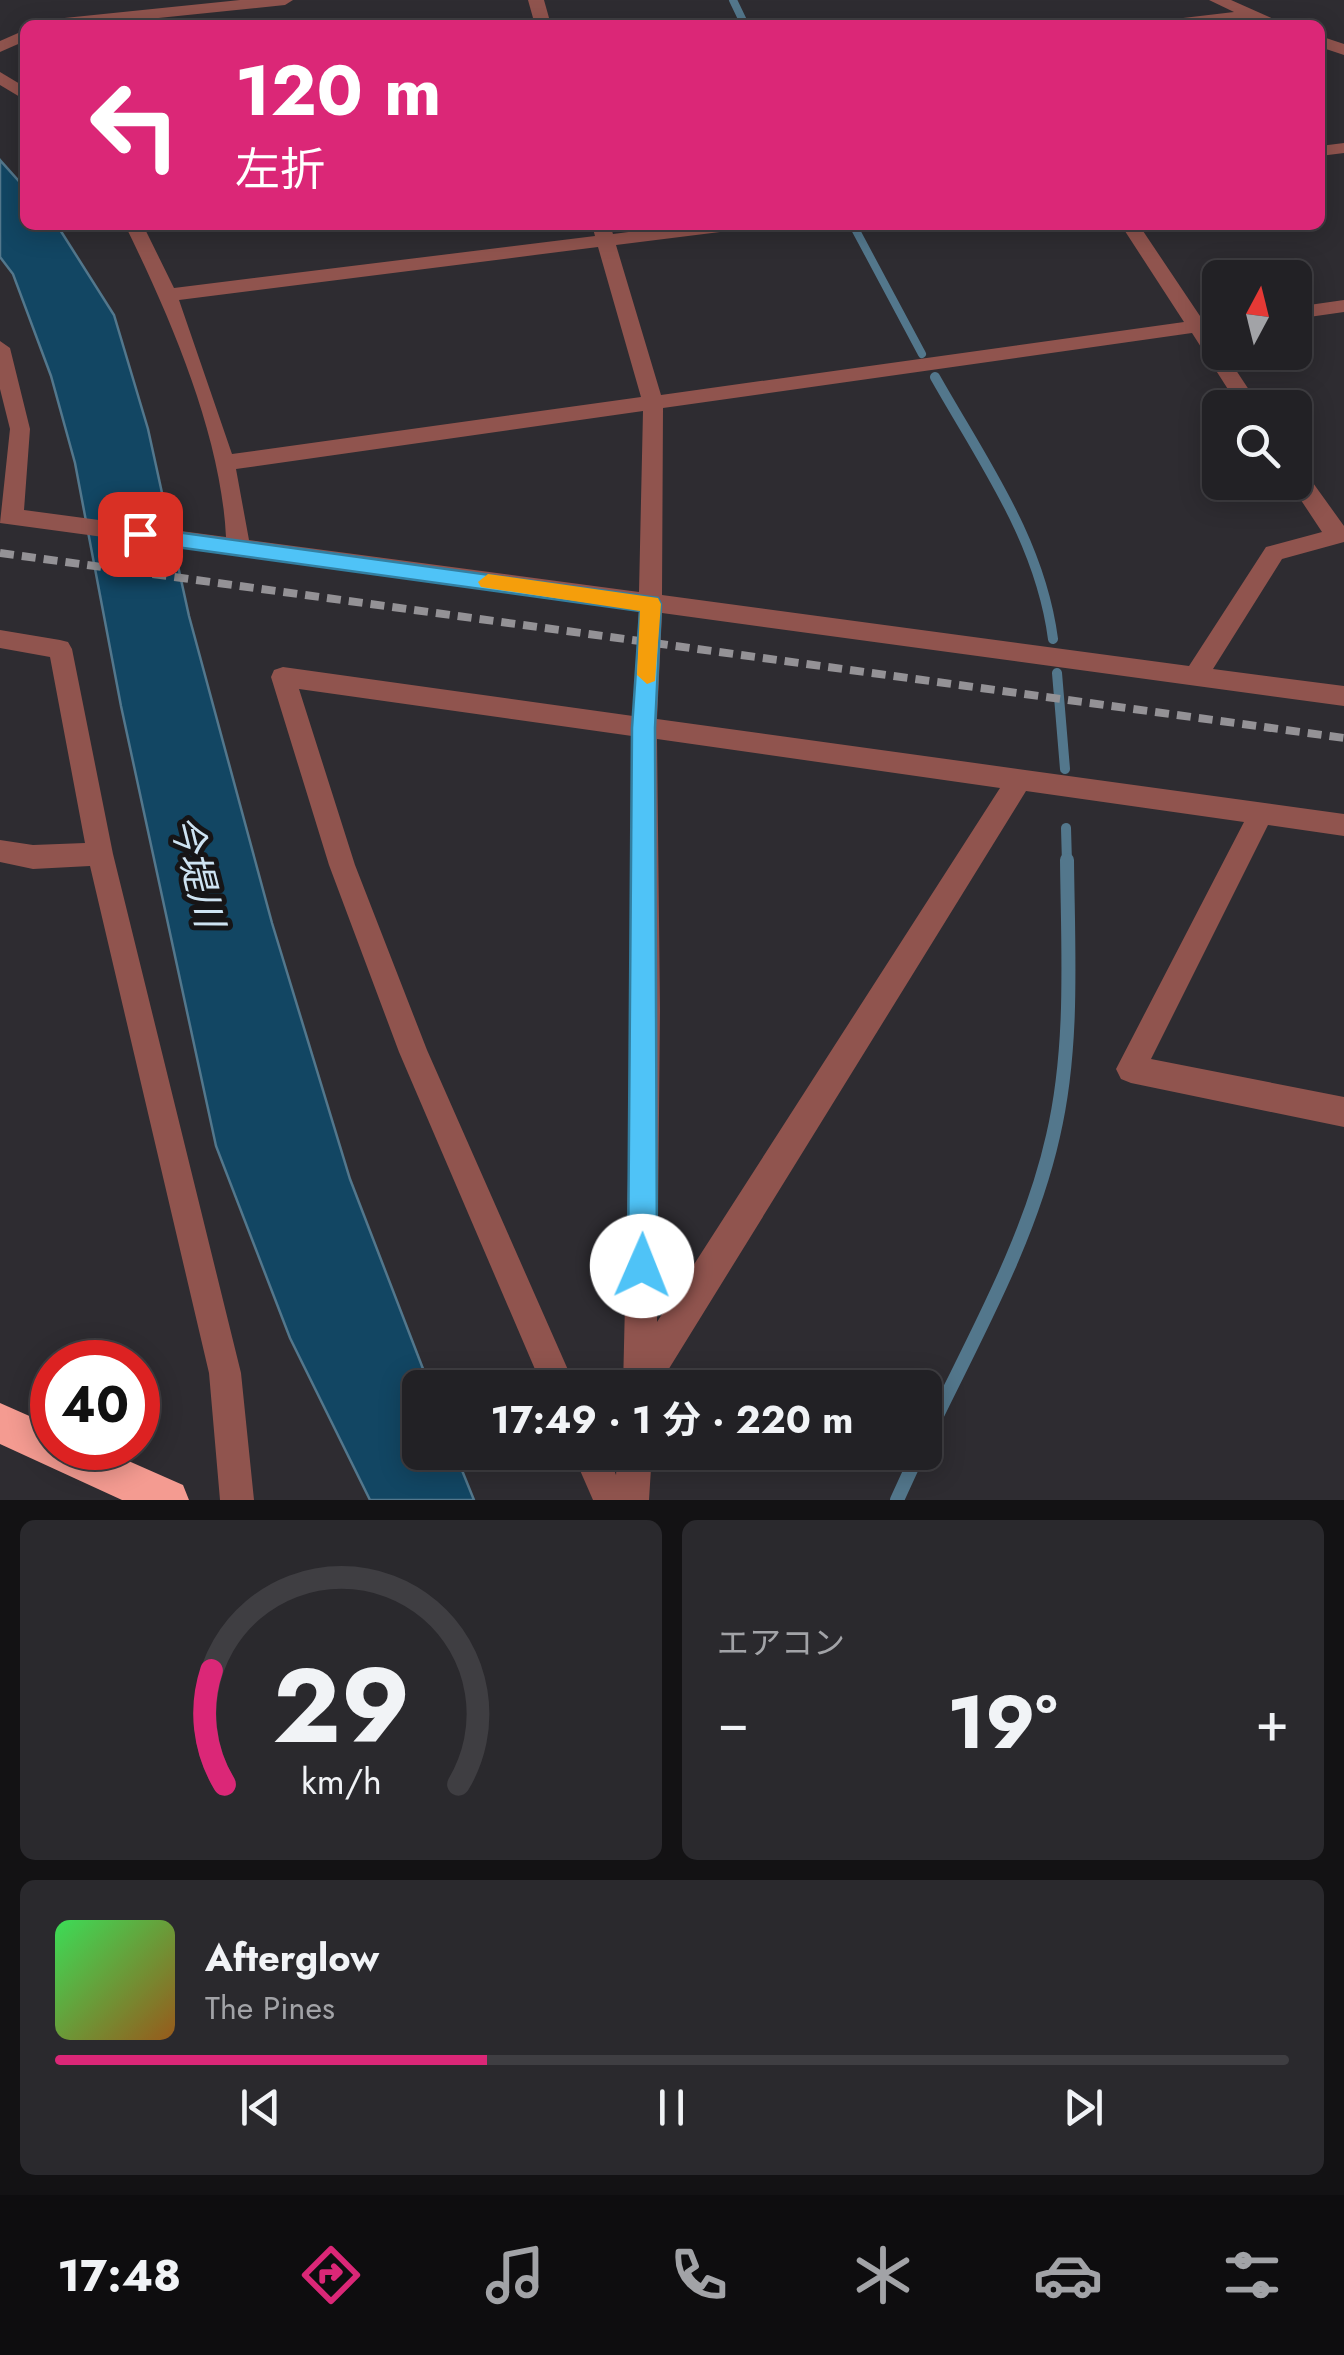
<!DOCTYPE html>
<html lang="ja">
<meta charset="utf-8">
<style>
:root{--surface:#222125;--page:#2a292d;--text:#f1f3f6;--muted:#a2a3a7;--line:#3f3e42;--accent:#db2777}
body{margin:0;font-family:Jost,"Noto Sans JP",sans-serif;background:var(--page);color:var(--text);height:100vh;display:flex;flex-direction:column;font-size:38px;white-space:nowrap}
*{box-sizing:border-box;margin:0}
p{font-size:32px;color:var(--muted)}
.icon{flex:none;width:55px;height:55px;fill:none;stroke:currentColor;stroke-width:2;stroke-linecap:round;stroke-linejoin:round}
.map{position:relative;height:1500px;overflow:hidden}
.drawer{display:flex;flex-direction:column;gap:20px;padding:20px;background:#131214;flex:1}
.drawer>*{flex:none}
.hud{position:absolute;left:20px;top:20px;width:1305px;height:210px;border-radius:15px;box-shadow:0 5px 25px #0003,0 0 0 2px var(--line);background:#db2777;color:#fff;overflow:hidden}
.needle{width:65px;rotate:7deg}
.fabs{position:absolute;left:1202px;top:260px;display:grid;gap:20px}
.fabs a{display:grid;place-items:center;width:110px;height:110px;border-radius:15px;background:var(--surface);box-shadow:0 5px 25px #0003,0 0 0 2px var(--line);font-size:50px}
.speed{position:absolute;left:30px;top:1340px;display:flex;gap:20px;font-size:50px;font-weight:700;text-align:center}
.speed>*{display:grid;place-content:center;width:130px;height:130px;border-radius:50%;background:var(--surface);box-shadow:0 5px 25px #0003,0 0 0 2px var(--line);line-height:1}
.speed .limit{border:15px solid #d22;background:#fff;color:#111}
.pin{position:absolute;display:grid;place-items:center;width:85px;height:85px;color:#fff;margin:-42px;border-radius:20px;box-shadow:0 5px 15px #0006}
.me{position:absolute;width:110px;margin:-55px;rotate:1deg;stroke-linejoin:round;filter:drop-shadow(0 0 8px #0008)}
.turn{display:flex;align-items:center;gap:35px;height:210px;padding:0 50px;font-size:45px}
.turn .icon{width:130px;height:130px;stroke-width:2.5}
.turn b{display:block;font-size:70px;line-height:85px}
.big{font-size:75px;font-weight:700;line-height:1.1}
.drawer .tile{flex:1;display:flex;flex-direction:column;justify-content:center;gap:15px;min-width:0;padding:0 35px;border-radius:15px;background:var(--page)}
.drawer .dial{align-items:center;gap:0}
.dial svg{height:260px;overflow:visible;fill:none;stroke:var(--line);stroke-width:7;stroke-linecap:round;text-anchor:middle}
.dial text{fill:var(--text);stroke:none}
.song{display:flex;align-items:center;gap:30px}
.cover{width:120px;height:120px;border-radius:15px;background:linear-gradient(135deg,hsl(130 70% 55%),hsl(30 70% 35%))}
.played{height:10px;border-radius:5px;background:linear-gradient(90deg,var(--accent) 35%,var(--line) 35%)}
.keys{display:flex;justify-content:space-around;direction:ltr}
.heat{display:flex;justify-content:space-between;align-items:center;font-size:55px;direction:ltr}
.drawer .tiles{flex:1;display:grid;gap:20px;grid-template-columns:1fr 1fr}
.tile:last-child{grid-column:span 2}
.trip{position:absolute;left:402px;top:1370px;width:540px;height:100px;border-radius:15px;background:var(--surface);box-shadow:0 5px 25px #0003,0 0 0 2px var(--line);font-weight:700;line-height:100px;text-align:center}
.menu{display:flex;height:160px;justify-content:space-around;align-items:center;background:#0e0d0f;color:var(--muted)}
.menu .icon{width:70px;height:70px}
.menu .active{color:var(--accent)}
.menu b{font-size:45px;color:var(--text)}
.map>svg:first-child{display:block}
.water{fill:#124663;stroke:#53778c;stroke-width:2.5}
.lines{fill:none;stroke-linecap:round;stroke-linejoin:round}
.stream-far2{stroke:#53778c;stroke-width:8}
.stream-far1{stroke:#53778c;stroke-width:10}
.stream{stroke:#53778c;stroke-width:14}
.minor{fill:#90544e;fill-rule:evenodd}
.highway{fill:#f49b91;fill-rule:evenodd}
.rail{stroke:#949296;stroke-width:8;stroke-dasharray:14 8;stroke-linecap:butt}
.route{fill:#4fc3f7;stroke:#337fa1;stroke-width:2.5}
.slow{fill:#f59e0b}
.labels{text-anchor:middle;stroke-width:10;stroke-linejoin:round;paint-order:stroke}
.water-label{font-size:38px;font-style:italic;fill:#cee3f2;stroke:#161517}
</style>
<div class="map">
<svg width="1344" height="1500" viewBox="0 0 1344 1500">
<rect width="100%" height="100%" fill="#2e2c31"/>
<path class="water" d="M0,160L25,188V225H57L114,315L148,429L189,616L272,923L350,1179L430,1387L420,1388V1452L455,1453L474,1500H370L290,1338L216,1146L121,706L75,463L51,376L13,274L0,257Z"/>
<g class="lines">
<g class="stream-far2">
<path d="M733,0L745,25"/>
<path d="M853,225L922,354"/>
</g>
<g class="stream-far1">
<path d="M935,377C983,462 1040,540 1053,639"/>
<path d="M1057,673L1065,769"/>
<path d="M1066,828L1067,863"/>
</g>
<g class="stream">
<path d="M925,1440C972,1341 1029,1243 1053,1136C1074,1046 1068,952 1067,860"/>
<path d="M897,1500L919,1452"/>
</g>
<g class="minor">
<path d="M240,0H293L285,5L90,25H37L45,20Z"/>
<path d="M528,0H544L551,25H535Z"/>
<path d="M1209,0H1231L1287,25H1265L1252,20L1158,25L1166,20L1234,12Z"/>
<path d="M25,30V41L0,52V41Z"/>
<path d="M1320,36L1344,44V55L1320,47Z"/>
<path d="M0,72L25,87V100L0,85Z"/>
<path d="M1344,143V153L1320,156V146Z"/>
<path d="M125,225H143L174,288L595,236L592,225H610L613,234L683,225H737L728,231L616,245L661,395L1184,322L1121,225H1139L1202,319L1220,317V329L1210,331L1220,352H1224L1261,408H1240L1192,333L663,408L662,595L1189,666L1266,547L1322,532L1289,482H1295V466L1303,469L1344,526V542L1282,559L1213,669L1344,686V706L662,613L657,719L1344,814V836L1268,825L1151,1059L1344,1097V1127L1131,1083L1121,1079L1116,1069L1244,822L1026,791L657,1388H623L632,1009V736L299,689L355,865L427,1050L576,1388H543L399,1052L329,865L271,677L274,670L283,667L633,716L639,610L0,523L10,429L0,389V341L10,348L30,429L24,510L226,537C221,434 170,317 125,225ZM598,247L641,397L232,454L179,300ZM643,411L639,592L249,540L236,469ZM657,739L1000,788L657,1322L660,1009Z"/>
<path d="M1344,300V312L1295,319V307Z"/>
<path d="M0,630L60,640L68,642L72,649L113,854L241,1373L254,1500H220L209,1373L90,866L33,869L0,862V840L33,845L85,843L50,657L0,648Z"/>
<path d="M572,1452H607L616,1475L618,1452H652L649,1500H593Z"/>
</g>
<path class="highway" d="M0,1403L52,1426V1448H99L183,1485L189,1500H122L0,1444Z"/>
<path class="rail" d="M0,553L1344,738"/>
</g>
<path class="route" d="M140,527L658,598L661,604L655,728L657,1266L652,1277L642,1281L632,1277L628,1266L632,728L640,611L140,542L130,534Z"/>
<path class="slow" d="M488,574L658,598L661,604L655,681L647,684L637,675L640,611L481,587L478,582Z"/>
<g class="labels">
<g class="water-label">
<text transform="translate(197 871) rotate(76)" y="13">今堤川</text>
</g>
</g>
</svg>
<div class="fabs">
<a><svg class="needle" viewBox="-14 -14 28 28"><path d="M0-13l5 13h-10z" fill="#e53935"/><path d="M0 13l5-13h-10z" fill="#a2a3a7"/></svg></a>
<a><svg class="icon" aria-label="search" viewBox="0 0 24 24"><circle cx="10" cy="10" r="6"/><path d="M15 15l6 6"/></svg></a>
</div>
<div class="speed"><div class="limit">40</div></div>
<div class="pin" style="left:140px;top:534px;background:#d93025"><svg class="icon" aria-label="arrive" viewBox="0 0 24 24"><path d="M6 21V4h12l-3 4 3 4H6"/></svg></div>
<svg class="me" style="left:642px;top:1266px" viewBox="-20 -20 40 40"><circle r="19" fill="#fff"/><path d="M0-13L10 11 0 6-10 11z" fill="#4fc3f7"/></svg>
<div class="trip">17:49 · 1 分 · 220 m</div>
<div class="hud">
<div class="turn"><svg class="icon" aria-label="left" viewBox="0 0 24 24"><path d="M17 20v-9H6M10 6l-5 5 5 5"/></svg><div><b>120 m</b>左折</div></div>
</div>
</div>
<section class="drawer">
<div class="tiles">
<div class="tile dial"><svg viewBox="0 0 100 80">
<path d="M14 69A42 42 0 1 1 86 69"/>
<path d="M14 69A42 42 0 0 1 10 34" stroke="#db2777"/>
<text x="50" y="56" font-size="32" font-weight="700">29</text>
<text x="50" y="72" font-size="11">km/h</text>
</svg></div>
<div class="tile"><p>エアコン</p>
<div class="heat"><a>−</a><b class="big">19°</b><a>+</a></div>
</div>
<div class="tile">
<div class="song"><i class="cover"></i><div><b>Afterglow</b><p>The Pines</p></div></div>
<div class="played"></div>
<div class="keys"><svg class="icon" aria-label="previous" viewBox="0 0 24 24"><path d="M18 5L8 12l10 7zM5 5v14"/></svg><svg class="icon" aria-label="pause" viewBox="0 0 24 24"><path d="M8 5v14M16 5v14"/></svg><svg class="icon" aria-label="next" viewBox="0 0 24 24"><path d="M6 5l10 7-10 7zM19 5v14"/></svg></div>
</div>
</div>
</section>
<nav class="menu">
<b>17:48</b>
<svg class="icon active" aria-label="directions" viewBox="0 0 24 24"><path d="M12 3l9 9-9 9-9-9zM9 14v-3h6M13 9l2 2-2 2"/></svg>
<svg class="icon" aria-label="music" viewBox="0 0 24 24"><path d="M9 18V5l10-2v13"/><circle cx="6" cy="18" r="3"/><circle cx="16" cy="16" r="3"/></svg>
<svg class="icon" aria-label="phone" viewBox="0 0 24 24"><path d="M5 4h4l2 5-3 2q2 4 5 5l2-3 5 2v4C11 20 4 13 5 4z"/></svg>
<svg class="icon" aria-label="climate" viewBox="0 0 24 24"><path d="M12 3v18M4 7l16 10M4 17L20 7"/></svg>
<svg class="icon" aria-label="car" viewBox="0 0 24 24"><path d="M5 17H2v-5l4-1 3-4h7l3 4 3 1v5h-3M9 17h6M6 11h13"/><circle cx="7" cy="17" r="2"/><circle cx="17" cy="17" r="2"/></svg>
<svg class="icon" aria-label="filters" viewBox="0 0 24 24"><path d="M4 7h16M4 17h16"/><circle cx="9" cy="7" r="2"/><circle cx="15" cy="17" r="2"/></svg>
</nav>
